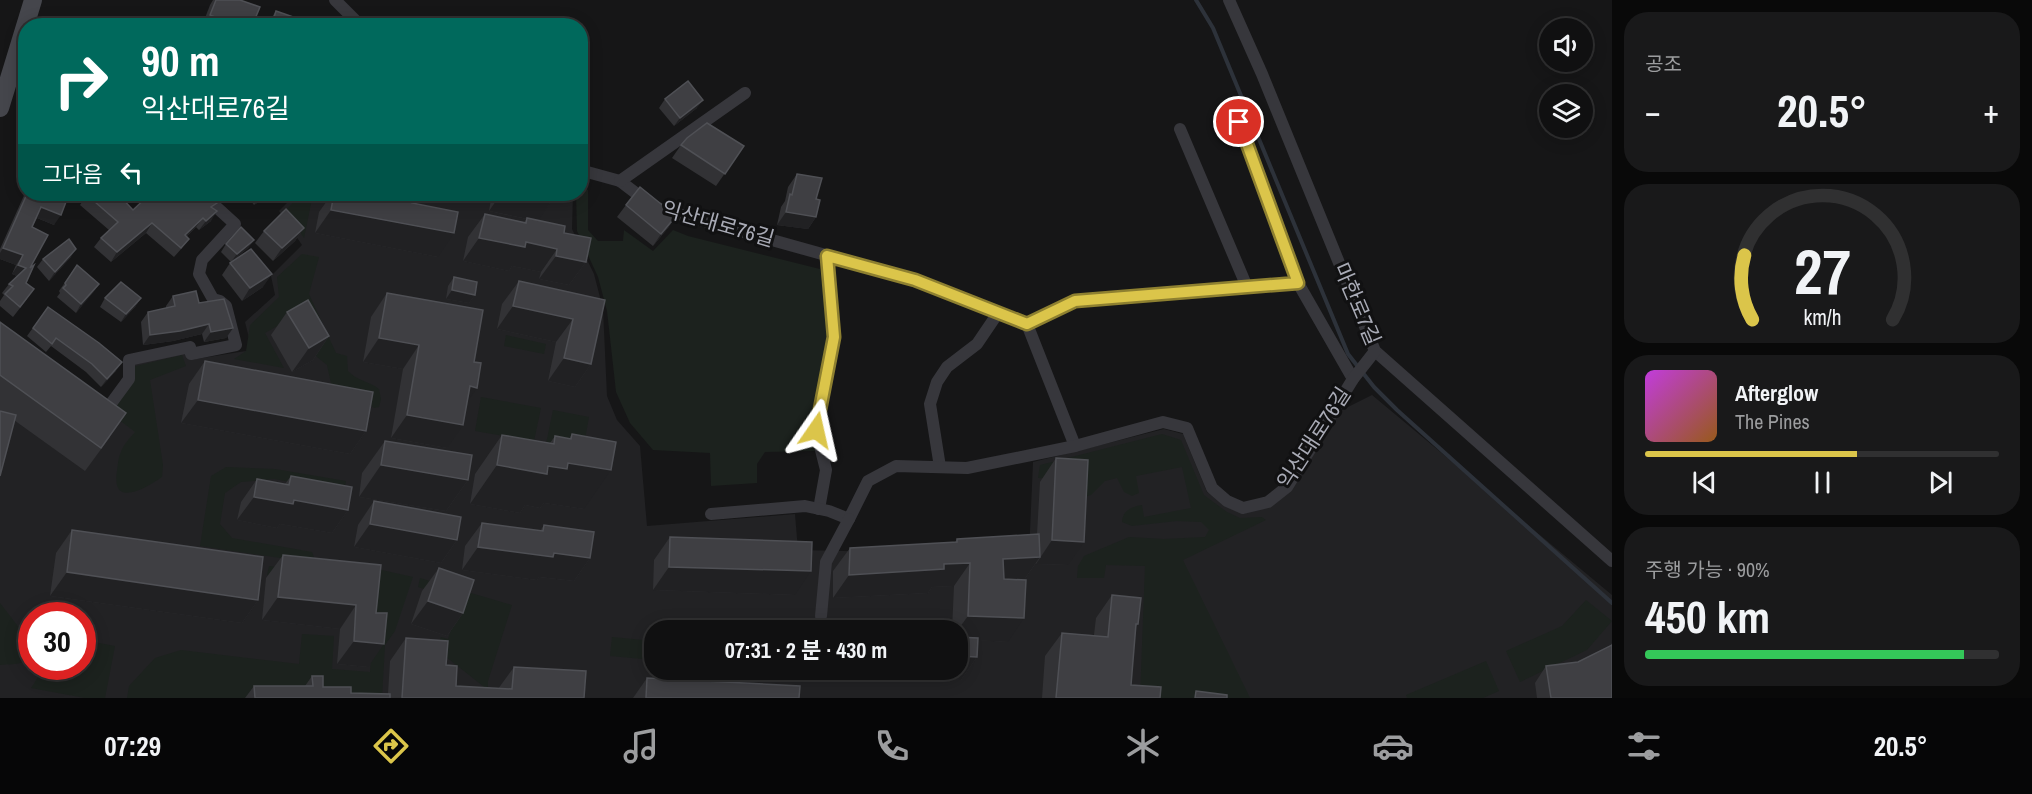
<!DOCTYPE html>
<html lang="ko">
<meta charset="utf-8">
<style>
:root{--surface:#101011;--page:#19191a;--text:#f1f3f6;--muted:#9c9d9f;--line:#303031;--accent:#dbc54a}
body{margin:0;font-family:"Archivo Narrow","Noto Sans KR",sans-serif;background:var(--page);color:var(--text);height:100vh;display:flex;flex-direction:column;font-size:22px;white-space:nowrap}
*{box-sizing:border-box;margin:0}
p{font-size:20px;color:var(--muted)}
.icon{flex:none;width:33px;height:33px;fill:none;stroke:currentColor;stroke-width:2;stroke-linecap:round;stroke-linejoin:round}
.map{position:relative;flex:1;overflow:hidden}
.drawer{display:flex;flex-direction:column;gap:12px;padding:12px;background:#090909;width:420px}
.drawer>*{flex:none}
.guide{position:absolute;left:18px;top:18px;width:570px;height:183px;border-radius:24px;box-shadow:0 3px 15px #0003,0 0 0 2px var(--line);background:#00695c;color:#fff;overflow:hidden}
.controls{position:absolute;left:1539px;top:18px;display:grid;gap:12px}
.controls a{display:grid;place-items:center;width:54px;height:54px;border-radius:50%;background:var(--surface);box-shadow:0 3px 15px #0003,0 0 0 2px var(--line);font-size:30px}
.speed{position:absolute;left:18px;top:602px;display:flex;gap:12px;font-size:30px;font-weight:700;text-align:center}
.speed>*{display:grid;place-content:center;width:78px;height:78px;border-radius:50%;background:var(--surface);box-shadow:0 3px 15px #0003,0 0 0 2px var(--line);line-height:1}
.speed .limit{border:9px solid #d22;background:#fff;color:#111}
.pin{position:absolute;display:grid;place-items:center;width:51px;height:51px;color:#fff;margin:-26px;border:3px solid #fff;border-radius:50%;box-shadow:0 2px 6px #0007}
.me{position:absolute;width:66px;margin:-33px;rotate:11deg;stroke-linejoin:round;filter:drop-shadow(0 0 4px #0008)}
.turn{display:flex;align-items:center;gap:21px;height:126px;padding:0 24px;font-size:27px}
.turn .icon{width:78px;height:78px;stroke-width:2.5}
.turn b{display:block;font-size:42px;line-height:51px}
.then{display:flex;align-items:center;height:57px;padding:0 24px;background:#0003;gap:12px;font-size:22px}
.big{font-size:45px;font-weight:700;line-height:1.1}
.drawer .widget{flex:1;display:flex;flex-direction:column;justify-content:center;gap:9px;min-width:0;padding:0 21px;border-radius:24px;background:var(--page)}
.drawer .dial{align-items:center;gap:0}
.dial svg{height:156px;overflow:visible;fill:none;stroke:var(--line);stroke-width:7;stroke-linecap:round;text-anchor:middle}
.dial text{fill:var(--text);stroke:none}
.song{display:flex;align-items:center;gap:18px}
.cover{width:72px;height:72px;border-radius:9px;background:linear-gradient(135deg,hsl(290 70% 55%),hsl(30 70% 35%))}
.played{height:6px;border-radius:3px;background:linear-gradient(90deg,var(--accent) 60%,var(--line) 60%)}
.keys{display:flex;justify-content:space-around;direction:ltr}
.heat{display:flex;justify-content:space-between;align-items:center;font-size:33px;direction:ltr}
.charge{height:9px;border-radius:4px;background:linear-gradient(90deg,#34c759 90%,var(--line) 0)}
.trip{position:absolute;left:644px;top:620px;width:324px;height:60px;border-radius:24px;background:var(--surface);box-shadow:0 3px 15px #0003,0 0 0 2px var(--line);font-weight:700;line-height:60px;text-align:center}
.tabs{display:flex;height:96px;justify-content:space-around;align-items:center;background:#060607;color:var(--muted)}
.tabs .icon{width:42px;height:42px}
.tabs .active{color:var(--accent)}
.tabs b{font-size:27px;color:var(--text)}
main{display:flex;flex:1;min-height:0}
.map>svg:first-child{display:block}
.built{fill:#222224;fill-rule:evenodd}
.green{fill:#1c221e}
.lines{fill:none;stroke-linecap:round;stroke-linejoin:round}
.stream{stroke:#2d323a;stroke-width:4}
.street{stroke:#37373c;stroke-width:12}
.secondary{stroke:#45464c;stroke-width:18}
.wall{fill:#323235}
.shaded-wall{fill:#212123}
.building{fill:#3f3f43;stroke:#4f5055;stroke-width:1.5}
.route-casing{stroke:#8e8030;stroke-width:15}
.route{stroke:#dbc54a;stroke-width:10}
.labels{text-anchor:middle;stroke-width:6;stroke-linejoin:round;paint-order:stroke}
.street-label{font-size:21px;fill:#a9abb6;stroke:#111112}
</style>
<main>
<div class="map">
<svg width="1612" height="698" viewBox="0 0 1612 698">
<rect width="100%" height="100%" fill="#161617"/>
<path class="built" d="M296,194H573L572,229L594,274L603,309L607,396L617,420L640,446L647,526L795,514L798,550L1029,555L1033,462L1164,429L1183,434L1207,492L1242,512L1268,507L1338,412L1372,395L1612,595V698H0V332L110,413L132,362L187,351L190,360L252,350L245,322L275,295L271,276L302,245L279,211ZM32,615H82V666H32ZM654,630H957V669H654Z"/>
<g class="green">
<path d="M581,185L588,190V230L598,241H623L624,230L653,251L673,230L688,236L820,269L829,334L808,430L815,451L765,452L757,464V483L711,486L710,453L653,450L630,423L616,392L607,311L598,277L577,231L576,194H580Z"/>
<path d="M301,194H313L304,238L285,211Z"/>
<path d="M302,254L319,257L309,294L336,353L347,356L348,371C357,381 369,381 379,389L381,399L379,407L374,408L363,399L332,388L327,365L317,357L293,317L265,333L284,368L234,359L246,351L250,325L279,297L277,277Z"/>
<path d="M506,335L546,344L544,354L504,346Z"/>
<path d="M182,355L186,366L150,380L163,465L162,477C146,488 111,509 117,471C118,465 118,458 121,452C123,445 130,438 135,432L110,413L132,367Z"/>
<path d="M481,397L541,408L534,441L475,431Z"/>
<path d="M553,410L589,417L583,450L546,444Z"/>
<path d="M1162,434L1181,440L1204,495L1227,512L1240,518L1262,517L1266,520L1183,560L1250,698H1140L1145,566L1106,565L1104,578H1077L1078,566L1084,556L1129,537L1164,539L1205,537L1209,530L1201,522L1177,521L1132,526L1122,522C1123,510 1131,507 1142,505L1144,517L1191,508L1182,467L1136,476L1139,493L1132,496L1124,492L1117,478L1105,481L1091,495L1076,499L1078,479L1038,478L1040,465Z"/>
<path d="M226,467L275,469L346,481L344,492L274,479L241,482L225,493L220,524L232,538L312,552L314,557L313,563L200,546L211,476Z"/>
<path d="M337,560L413,577L395,631L385,645L382,698H127L129,686L155,658L181,650L299,664L302,634L334,636L332,669L370,672L373,634L368,587L267,575L269,566L318,572L334,567Z"/>
<path d="M420,578L512,605L488,681V690L436,649L441,637L448,639L461,601L418,587Z"/>
<path d="M1586,600L1612,621L1587,650L1520,682L1506,651L1562,626Z"/>
<path d="M0,603C8,614 43,652 23,662C17,665 7,664 0,665Z"/>
<path d="M919,619V630H827V624Z"/>
<path d="M612,637L654,641V660L610,656Z"/>
<path d="M83,640L115,646L105,698H85L31,688L45,666H82Z"/>
<path d="M1486,661L1499,691L1483,698H1407L1406,695Z"/>
</g>
<g class="lines">
<path class="stream" d="M1196,0L1213,28L1348,354L1374,387L1397,410L1612,603"/>
<g class="street">
<path d="M335,0L361,26"/>
<path d="M1229,0L1262,74L1375,351L1612,561"/>
<path d="M1239,122L1298,283L1353,379"/>
<path d="M1180,129L1247,287"/>
<path d="M580,170L620,181L654,207L915,280L1027,324L1075,446"/>
<path d="M620,181L745,93"/>
<path d="M1027,324L1075,301L1298,283"/>
<path d="M100,404L107,409L129,379V360L190,347L191,354L236,345L226,306L220,301L213,299L199,274L202,260L235,224L202,194"/>
<path d="M940,467L930,404L937,382L947,367L977,344L998,313"/>
<path d="M819,509L826,470L816,430L834,337L827,256"/>
<path d="M711,514L805,506L829,511L849,519L868,481L896,466L967,468L1075,446L1163,422L1187,428L1212,488L1227,501L1243,508L1268,502L1287,487L1353,379L1375,351"/>
<path d="M821,616L826,562L849,519"/>
</g>
<path class="secondary" d="M0,108L33,0"/>
</g>
<g class="wall">
<path d="M213,0H240L252,26H202L210,5Z"/>
<path d="M276,11L301,26H266Z"/>
<path d="M665,99L697,108L674,126L659,108Z"/>
<path d="M681,145L744,146L716,186L672,158Z"/>
<path d="M797,174L816,199V217L808,229L777,225L781,207L785,201L788,187Z"/>
<path d="M26,191V194H67L54,225L37,218L32,227L30,268L26,283L27,299L13,317L0,306V301L4,295L2,293L9,284L17,276L12,274L16,265L0,259V249Z"/>
<path d="M88,194L133,210L213,208L211,221L199,230L196,227L187,236L182,248L174,257L146,233L111,262L94,247L101,238L109,230L80,205Z"/>
<path d="M246,194H271L254,205Z"/>
<path d="M332,194H358L374,197L377,194H414L412,203L438,257L315,233L319,212Z"/>
<path d="M492,194H555L554,197L538,220L564,233L586,262L569,285L539,279L541,272L512,266L509,271L463,261L468,237L485,214L524,222L527,219L489,211Z"/>
<path d="M626,205L676,216L668,228L653,246L617,217Z"/>
<path d="M304,228L295,241L273,261L255,243L264,231Z"/>
<path d="M254,240L248,248L231,262L221,252L226,244Z"/>
<path d="M71,257L49,281L37,267L43,259Z"/>
<path d="M230,263L263,287L242,301L222,275Z"/>
<path d="M77,265L99,284L76,313L57,297L60,293L59,291Z"/>
<path d="M454,277L475,295L469,303L446,299L448,286Z"/>
<path d="M519,281L605,300L591,364L575,387L548,381L556,342L497,329L502,304Z"/>
<path d="M387,293L467,402L447,448L391,438L403,369L363,362L371,317Z"/>
<path d="M173,296L199,303L233,328L226,338L204,342L202,334L173,341L143,345L141,322L148,312L166,308V306Z"/>
<path d="M105,298H141L135,307L121,322L100,307Z"/>
<path d="M48,307L116,371L101,387L86,372L51,346L46,352L27,336Z"/>
<path d="M287,312L329,336L313,360L292,372L271,335Z"/>
<path d="M0,322L110,437L85,471L0,410Z"/>
<path d="M205,361L366,431L350,454L181,423L189,384Z"/>
<path d="M572,434L584,509L544,503L540,508L525,505L520,513L470,504L475,474L502,435L550,443L555,436L569,439Z"/>
<path d="M385,441L468,480L446,511L359,497L362,473Z"/>
<path d="M1056,458L1068,565L1036,564V563L1024,580L1008,642L978,640L977,657L961,680L858,675L859,669H957V630H952L954,586L932,587L928,593L833,598V571L850,548L955,542L957,539L1037,534L1040,482Z"/>
<path d="M291,476L348,510L332,533L280,524L277,528L237,520L241,502L257,479L285,484Z"/>
<path d="M374,501L457,540L441,563L354,547L358,525Z"/>
<path d="M482,523L540,531L544,525L590,558L574,581L539,577L537,580L462,570L465,546Z"/>
<path d="M72,530L258,600L242,623L50,596L56,553Z"/>
<path d="M670,537L795,595L653,590L654,560Z"/>
<path d="M283,555L376,613L368,667L337,664L340,629L262,620L266,578Z"/>
<path d="M439,568L463,613L447,636L411,624L422,591Z"/>
<path d="M1112,595L1138,624L1135,628L1131,685L1160,698H1042L1045,656L1062,633L1094,635L1096,618Z"/>
<path d="M916,621L940,630H910Z"/>
<path d="M406,638L446,665L456,686L498,689L514,667L584,698H245L254,686H305L312,676L323,687L351,693L388,694L390,661Z"/>
<path d="M1612,643V698H1537L1535,683L1546,666L1578,662L1610,646Z"/>
<path d="M647,678L799,698H633Z"/>
</g>
<g class="shaded-wall">
<path d="M210,15L237,26H203Z"/>
<path d="M703,100L697,108L674,126L680,118Z"/>
<path d="M263,194H271L254,205Z"/>
<path d="M501,194H534L554,197L538,221L489,211Z"/>
<path d="M41,207L61,215L54,225L35,217Z"/>
<path d="M331,210L454,233L438,257L315,233Z"/>
<path d="M217,211L211,221L199,230L206,221Z"/>
<path d="M786,212L816,217L808,229L777,225Z"/>
<path d="M676,216L668,228L653,246L661,234Z"/>
<path d="M203,218L196,227L178,244L185,235Z"/>
<path d="M152,223L146,233L111,262L117,252Z"/>
<path d="M304,228L295,241L273,261L282,248Z"/>
<path d="M479,238L526,242L557,249L541,272L512,266L509,271L463,261Z"/>
<path d="M254,240L248,248L231,262L237,254Z"/>
<path d="M3,248L23,255L16,265L0,259V253Z"/>
<path d="M76,249L71,257L49,281L55,272Z"/>
<path d="M556,256L586,262L569,285L539,279Z"/>
<path d="M18,265L26,268L19,277L12,274Z"/>
<path d="M272,274L263,287L242,301L250,288Z"/>
<path d="M99,284L93,293L76,313L81,304Z"/>
<path d="M452,290L475,295L469,303L446,299Z"/>
<path d="M141,298L135,307L121,322L126,314Z"/>
<path d="M513,306L573,319L556,342L497,329Z"/>
<path d="M209,324L202,334L173,341L143,345L150,335Z"/>
<path d="M233,328L226,338L204,342L211,332Z"/>
<path d="M329,336L313,360L292,372L309,348Z"/>
<path d="M379,338L419,345L403,369L363,362Z"/>
<path d="M564,358L591,364L575,387L548,381Z"/>
<path d="M122,362L116,371L101,387L107,379Z"/>
<path d="M470,386L477,388L461,411Z"/>
<path d="M198,400L366,431L350,454L181,423Z"/>
<path d="M407,415L463,425L447,448L391,438Z"/>
<path d="M568,463L611,470L584,509L544,503L540,508L525,505L520,513L470,504L497,465L548,466Z"/>
<path d="M381,465L468,480L446,511L359,497Z"/>
<path d="M254,497L294,500L348,510L332,533L280,524L277,528L237,520Z"/>
<path d="M370,524L457,540L441,563L354,547Z"/>
<path d="M1052,540L1084,542L1068,565L1036,564Z"/>
<path d="M478,547L554,553L590,558L574,581L539,577L537,580L462,570Z"/>
<path d="M1040,557L1024,580L987,582L1003,559Z"/>
<path d="M970,563L954,586L932,587L928,593L833,598L849,575L944,564Z"/>
<path d="M669,567L811,571L795,595L653,590Z"/>
<path d="M67,572L258,600L242,623L50,596Z"/>
<path d="M278,597L356,605L340,629L262,620Z"/>
<path d="M428,601L463,613L447,636L411,624Z"/>
<path d="M968,616L1024,618L1008,642L957,639V631Z"/>
<path d="M354,641L384,644L368,667L337,664Z"/>
<path d="M957,656L977,657L961,680L858,675L862,669H957Z"/>
</g>
<g class="building">
<path d="M216,0H240L260,7L252,26H237L210,15Z"/>
<path d="M276,11L302,20L301,26H280L273,20Z"/>
<path d="M688,81L703,100L680,118L665,99Z"/>
<path d="M707,123L744,146L725,174L681,145L687,138Z"/>
<path d="M797,174L822,178L816,199L820,200L816,217L786,212L790,194L792,195Z"/>
<path d="M640,187L676,216L661,234L626,205Z"/>
<path d="M27,194H69L61,215L41,207L32,227L48,235L30,268L34,265L26,283L34,289L20,307L5,294L13,286L9,284L26,268L18,265L23,255L3,248Z"/>
<path d="M88,194H118L133,210L150,194H207L217,203L211,207L217,211L206,221L203,218L185,235L189,239L181,248L152,223L117,252L101,238L118,222L87,195Z"/>
<path d="M334,194H358L379,198L380,194H414L412,203L458,212L454,233L331,210Z"/>
<path d="M534,194H555L554,197Z"/>
<path d="M286,209L304,228L282,248L264,231Z"/>
<path d="M485,214L526,223L527,218L565,226L564,233L591,238L586,262L556,256L557,249L526,242L525,247L479,238Z"/>
<path d="M241,227L254,240L237,254L226,244Z"/>
<path d="M69,239L76,249L55,272L43,259Z"/>
<path d="M251,249L272,274L250,288L230,263Z"/>
<path d="M77,265L99,284L81,304L63,288L66,285L65,283Z"/>
<path d="M454,277L477,282L475,295L452,290Z"/>
<path d="M519,281L605,300L591,364L564,358L573,319L513,306Z"/>
<path d="M121,282L141,298L126,314L105,298Z"/>
<path d="M196,291L199,303L224,299L233,328L211,332L209,324L180,331L150,335L148,312L175,306L173,296Z"/>
<path d="M387,293L483,310L474,362L481,363L477,388L470,386L463,425L407,415L419,345L379,338Z"/>
<path d="M308,300L329,336L309,348L287,312Z"/>
<path d="M48,307L99,343L122,362L107,379L92,364L56,338L52,344L33,328Z"/>
<path d="M0,322L126,413L101,448L0,375Z"/>
<path d="M205,361L373,392L366,431L198,400Z"/>
<path d="M0,411L16,415L0,476Z"/>
<path d="M572,434L616,442L611,470L568,463L567,469L548,466L547,474L497,465L502,435L554,444L555,436L571,439Z"/>
<path d="M385,441L472,455L468,480L381,465Z"/>
<path d="M1056,458L1088,460L1084,542L1052,540Z"/>
<path d="M291,476L352,487L348,510L294,500L293,504L254,497L257,479L289,485Z"/>
<path d="M374,501L461,517L457,540L370,524Z"/>
<path d="M482,523L543,531L544,525L594,532L590,558L554,553L553,557L478,547Z"/>
<path d="M72,530L263,557L258,600L67,572Z"/>
<path d="M1039,534L1040,557L1003,559L1004,579L1026,580L1024,618L968,616L970,563L944,564V569L849,575L850,548L957,542V539Z"/>
<path d="M670,537L812,542L811,571L669,567Z"/>
<path d="M283,555L381,565L376,613H387L384,644L354,641L356,605L278,597Z"/>
<path d="M439,568L474,580L463,613L428,601Z"/>
<path d="M1112,595L1141,598L1138,624H1136L1131,685L1161,687L1160,698H1056L1062,633L1108,637Z"/>
<path d="M916,621L941,622L940,630H916Z"/>
<path d="M957,637L978,638L977,657L957,656Z"/>
<path d="M406,638L448,641L446,665L457,666L456,686L512,689L514,667L586,671L584,698H402Z"/>
<path d="M1612,645V698H1551L1546,666L1578,662Z"/>
<path d="M312,676H323V687H351V693L390,694V698H255L254,686H313Z"/>
<path d="M647,678L800,686L799,698H646Z"/>
<path d="M1196,691L1227,695V698H1195Z"/>
</g>
<g class="lines">
<defs>
<path id="route" d="M816,430L834,337L827,256L915,280L1027,324L1075,301L1298,283L1239,122"/>
</defs>
<use href="#route" class="route-casing"/>
<use href="#route" class="route"/>
</g>
<g class="labels">
<g class="street-label">
<text transform="translate(718 224) rotate(16)" y="7">익산대로76길</text>
<text transform="translate(1357 304) rotate(67)" y="7">마한로7길</text>
<text transform="translate(1314 438) rotate(-57)" y="7">익산대로76길</text>
</g>
</g>
</svg>
<div class="controls">
<a><svg class="icon" aria-label="sound" viewBox="0 0 24 24"><path d="M4 9h4l5-4v14l-5-4H4zM17 9q2 3 0 6"/></svg></a>
<a><svg class="icon" aria-label="layers" viewBox="0 0 24 24"><path d="M12 4l9 5-9 5-9-5zM3 14l9 5 9-5"/></svg></a>
</div>
<div class="speed"><div class="limit">30</div></div>
<div class="pin" style="left:1239px;top:122px;background:#d93025"><svg class="icon" aria-label="arrive" viewBox="0 0 24 24"><path d="M6 21V4h12l-3 4 3 4H6"/></svg></div>
<svg class="me" style="left:816px;top:430px" viewBox="-20 -20 40 40"><path d="M0-17L14 15 0 8-14 15z" fill="#dbc54a" stroke="#fff" stroke-width="4"/></svg>
<div class="trip">07:31 · 2 분 · 430 m</div>
<div class="guide">
<div class="turn"><svg class="icon" aria-label="right" viewBox="0 0 24 24"><path d="M7 20v-9h11M14 6l5 5-5 5"/></svg><div><b>90 m</b>익산대로76길</div></div>
<div class="then">그다음<svg class="icon" aria-label="left" viewBox="0 0 24 24"><path d="M17 20v-9H6M10 6l-5 5 5 5"/></svg></div>
</div>
</div>
<section class="drawer">
<div class="widget"><p>공조</p>
<div class="heat"><a>−</a><b class="big">20.5°</b><a>+</a></div>
</div>
<div class="widget dial"><svg viewBox="0 0 100 80">
<path d="M14 69A42 42 0 1 1 86 69"/>
<path d="M14 69A42 42 0 0 1 10 36" stroke="#dbc54a"/>
<text x="50" y="56" font-size="32" font-weight="700">27</text>
<text x="50" y="72" font-size="11">km/h</text>
</svg></div>
<div class="widget">
<div class="song"><i class="cover"></i><div><b>Afterglow</b><p>The Pines</p></div></div>
<div class="played"></div>
<div class="keys"><svg class="icon" aria-label="previous" viewBox="0 0 24 24"><path d="M18 5L8 12l10 7zM5 5v14"/></svg><svg class="icon" aria-label="pause" viewBox="0 0 24 24"><path d="M8 5v14M16 5v14"/></svg><svg class="icon" aria-label="next" viewBox="0 0 24 24"><path d="M6 5l10 7-10 7zM19 5v14"/></svg></div>
</div>
<div class="widget"><p>주행 가능 · 90%</p><b class="big">450 km</b><div class="charge"></div></div>
</section>
</main>
<nav class="tabs">
<b>07:29</b>
<svg class="icon active" aria-label="directions" viewBox="0 0 24 24"><path d="M12 3l9 9-9 9-9-9zM9 14v-3h6M13 9l2 2-2 2"/></svg>
<svg class="icon" aria-label="music" viewBox="0 0 24 24"><path d="M9 18V5l10-2v13"/><circle cx="6" cy="18" r="3"/><circle cx="16" cy="16" r="3"/></svg>
<svg class="icon" aria-label="phone" viewBox="0 0 24 24"><path d="M5 4h4l2 5-3 2q2 4 5 5l2-3 5 2v4C11 20 4 13 5 4z"/></svg>
<svg class="icon" aria-label="climate" viewBox="0 0 24 24"><path d="M12 3v18M4 7l16 10M4 17L20 7"/></svg>
<svg class="icon" aria-label="car" viewBox="0 0 24 24"><path d="M5 17H2v-5l4-1 3-4h7l3 4 3 1v5h-3M9 17h6M6 11h13"/><circle cx="7" cy="17" r="2"/><circle cx="17" cy="17" r="2"/></svg>
<svg class="icon" aria-label="filters" viewBox="0 0 24 24"><path d="M4 7h16M4 17h16"/><circle cx="9" cy="7" r="2"/><circle cx="15" cy="17" r="2"/></svg>
<b>20.5°</b>
</nav>
